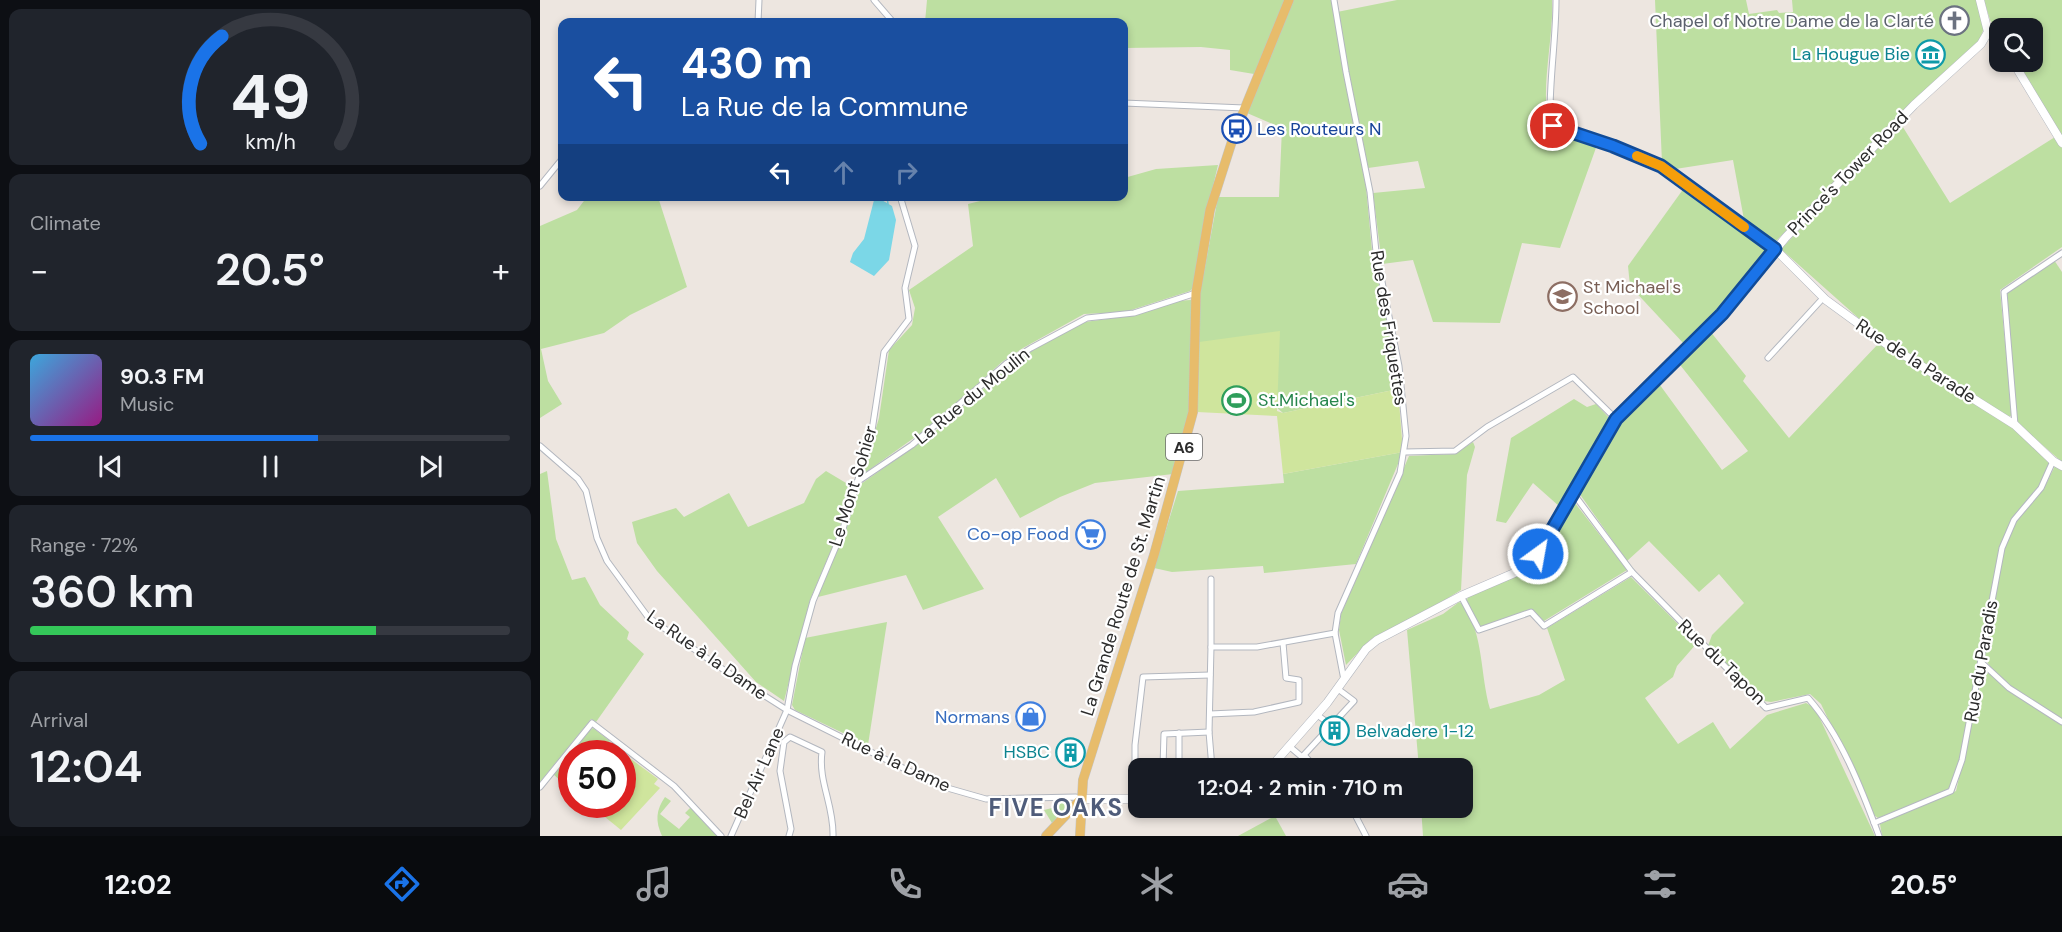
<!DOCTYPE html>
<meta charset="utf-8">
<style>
:root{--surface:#171b24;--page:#20242c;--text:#f1f3f6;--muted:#9ea1a6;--line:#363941;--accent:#1a73e8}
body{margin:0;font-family:"DM Sans",sans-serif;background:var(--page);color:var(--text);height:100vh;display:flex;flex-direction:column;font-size:22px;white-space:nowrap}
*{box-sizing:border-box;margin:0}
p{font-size:20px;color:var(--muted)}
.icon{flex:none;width:33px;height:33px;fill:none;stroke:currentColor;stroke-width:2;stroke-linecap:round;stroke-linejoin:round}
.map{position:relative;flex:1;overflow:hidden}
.details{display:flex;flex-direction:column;gap:9px;padding:9px;background:#0d0f14;width:540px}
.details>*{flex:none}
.top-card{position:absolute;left:18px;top:18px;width:570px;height:183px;border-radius:12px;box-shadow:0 3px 9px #0003;background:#1a4fa0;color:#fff;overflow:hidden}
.controls{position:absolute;left:1449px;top:18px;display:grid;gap:12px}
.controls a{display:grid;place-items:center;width:54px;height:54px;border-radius:12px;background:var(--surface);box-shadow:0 3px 9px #0003;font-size:30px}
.speed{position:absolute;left:18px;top:740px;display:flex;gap:12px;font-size:30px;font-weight:700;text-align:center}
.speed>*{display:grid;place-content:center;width:78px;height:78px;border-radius:50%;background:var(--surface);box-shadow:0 3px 9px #0003;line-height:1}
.speed .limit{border:9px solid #d22;background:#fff;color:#111}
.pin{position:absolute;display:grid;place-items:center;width:51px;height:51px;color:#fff;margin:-26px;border:3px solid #fff;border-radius:50%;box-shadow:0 2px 6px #0007}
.me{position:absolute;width:66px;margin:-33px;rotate:32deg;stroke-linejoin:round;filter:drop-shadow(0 0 4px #0008)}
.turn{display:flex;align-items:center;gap:21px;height:126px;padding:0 24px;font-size:27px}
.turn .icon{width:78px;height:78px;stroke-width:2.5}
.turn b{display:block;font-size:42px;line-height:51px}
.lanes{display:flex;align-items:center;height:57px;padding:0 24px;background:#0003;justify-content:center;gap:30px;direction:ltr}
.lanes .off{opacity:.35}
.big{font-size:45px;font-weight:600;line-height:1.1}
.details .card{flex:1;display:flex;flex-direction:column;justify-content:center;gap:9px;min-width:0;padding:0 21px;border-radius:12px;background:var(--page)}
.details .dial{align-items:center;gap:0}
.dial svg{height:156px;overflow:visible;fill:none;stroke:var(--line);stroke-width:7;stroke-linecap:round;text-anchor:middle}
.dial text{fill:var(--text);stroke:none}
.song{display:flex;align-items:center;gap:18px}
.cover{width:72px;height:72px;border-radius:9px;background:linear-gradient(135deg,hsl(200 70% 55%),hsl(310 70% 35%))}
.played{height:6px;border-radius:3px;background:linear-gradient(90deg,var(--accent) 60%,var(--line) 60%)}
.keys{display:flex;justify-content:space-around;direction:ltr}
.heat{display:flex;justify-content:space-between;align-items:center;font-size:33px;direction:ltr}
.charge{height:9px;border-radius:4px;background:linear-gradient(90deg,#34c759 72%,var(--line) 0)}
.trip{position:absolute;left:588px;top:758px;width:345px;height:60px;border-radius:12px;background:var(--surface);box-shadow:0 3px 9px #0003;font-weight:600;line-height:60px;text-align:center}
.tabs{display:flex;height:96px;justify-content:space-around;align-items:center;background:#090b0e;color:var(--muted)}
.tabs .icon{width:42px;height:42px}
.tabs .on{color:var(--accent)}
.tabs b{font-size:27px;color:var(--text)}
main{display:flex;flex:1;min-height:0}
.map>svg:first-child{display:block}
.green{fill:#bddfa1}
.pitch{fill:#cfe59d}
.water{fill:#7bd7e7}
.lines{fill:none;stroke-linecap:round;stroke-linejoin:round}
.stream{stroke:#7bd7e7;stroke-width:1.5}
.street-casing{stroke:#b3b7bf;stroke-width:7}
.secondary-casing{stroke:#b3b7bf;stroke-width:9}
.primary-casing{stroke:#c4c4c4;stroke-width:10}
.street{stroke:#fff;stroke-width:5}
.secondary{stroke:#fff;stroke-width:8}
.primary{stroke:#e7bc6b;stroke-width:9}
.route-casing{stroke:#114b97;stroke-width:15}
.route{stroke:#1a73e8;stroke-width:10}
.slow{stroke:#f59e0b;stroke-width:10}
.labels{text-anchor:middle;stroke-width:4.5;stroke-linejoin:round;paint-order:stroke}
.shield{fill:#fff;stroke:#6b6b6b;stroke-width:1.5}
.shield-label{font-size:16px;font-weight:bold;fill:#2c2c2c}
.worship-label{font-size:18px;fill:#5b616d;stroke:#fff;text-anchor:end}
.culture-label{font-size:18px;fill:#0d838f;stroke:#fff;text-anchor:end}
.transit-label{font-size:18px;fill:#164399;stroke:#fff;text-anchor:start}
.street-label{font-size:18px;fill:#2c2c2c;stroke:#fff}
.education-label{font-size:18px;fill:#785e54;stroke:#fff;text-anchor:start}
.leisure-label{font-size:18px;fill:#27864d;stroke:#fff;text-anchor:start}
.shop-label{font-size:18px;fill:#366cbe;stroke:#fff;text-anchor:end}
.district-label{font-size:24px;font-weight:bold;letter-spacing:1.5px;fill:#4f5c7a;stroke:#fff}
</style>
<main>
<section class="details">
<div class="card dial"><svg viewBox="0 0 100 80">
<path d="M14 69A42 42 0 1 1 86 69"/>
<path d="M14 69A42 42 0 0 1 25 14" stroke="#1a73e8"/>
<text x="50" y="56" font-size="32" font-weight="700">49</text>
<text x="50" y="72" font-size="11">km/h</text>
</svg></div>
<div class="card"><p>Climate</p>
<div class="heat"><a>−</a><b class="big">20.5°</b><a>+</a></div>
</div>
<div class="card">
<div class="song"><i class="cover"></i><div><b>90.3 FM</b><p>Music</p></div></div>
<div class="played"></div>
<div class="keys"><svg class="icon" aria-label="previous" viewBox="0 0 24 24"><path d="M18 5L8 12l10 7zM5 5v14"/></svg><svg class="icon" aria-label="pause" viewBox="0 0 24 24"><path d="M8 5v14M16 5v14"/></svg><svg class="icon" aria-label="next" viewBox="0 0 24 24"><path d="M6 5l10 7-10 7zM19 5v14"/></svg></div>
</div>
<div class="card"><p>Range · 72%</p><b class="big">360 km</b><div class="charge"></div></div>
<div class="card"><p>Arrival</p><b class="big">12:04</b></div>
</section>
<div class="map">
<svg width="1522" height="836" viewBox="0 0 1522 836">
<rect width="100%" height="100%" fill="#ede6e0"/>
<g class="green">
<path d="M387,0H745L714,74L690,70V50L661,47L584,48V22H385Z"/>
<path d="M752,0H792L825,176L832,251L857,367L858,389L743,413L659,342L660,294L678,197H739L742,128L707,113Z"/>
<path d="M857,0H1012C1014,39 999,92 1010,128L1057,145L1020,248L982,243L960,323L893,322L873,260L842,264L833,193L885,188L878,161L828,168L797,12Z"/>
<path d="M1115,0H1206L1209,14L1237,10L1239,13L1253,12L1252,0H1437L1444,28L1438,44L1370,105L1234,243L1205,225L1193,160L1129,170L1122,163Z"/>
<path d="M1444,0H1522V138L1476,62H1492V28H1460L1459,35L1450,20Z"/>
<path d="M1361,124L1410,203L1515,137L1522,148V247L1460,290L1472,415L1467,418L1333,331L1241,249Z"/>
<path d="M678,165L665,220L654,287L650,291L585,312L544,314L483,348L462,362L392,425L322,475L339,418L349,350L372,325L375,308L369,290L433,246L428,204L456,197L584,196V178L616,169Z"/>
<path d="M1144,188L1231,250L1180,312L1145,345L1090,286L1088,266Z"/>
<path d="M47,197H118L147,287L90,315L64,333L1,349L8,381L22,404L0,418V226L37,210Z"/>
<path d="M1514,260L1522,272V462L1478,424L1476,417L1467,293Z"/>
<path d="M651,300V407L633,474L555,483L520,497L480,518L456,478L398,517L444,589L383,610L366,575L278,597L303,534L318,486L391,435L470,365L491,351L545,322L595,315L635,301Z"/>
<path d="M1170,331L1206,376L1203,381L1249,438L1339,343L1474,428L1511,463L1501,485L1473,517L1458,554L1420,758L1411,786L1407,790L1338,818L1334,815L1281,704L1270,694L1231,702L1224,701L1168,646L1172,635L1204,603L1179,574L1159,592L1109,541L1087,561L1039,493L1081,421L1117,381L1182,470L1208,451L1137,361Z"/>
<path d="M1034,399L1047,407L1056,404L1071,420L1020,507L993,483L966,523L956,521L971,438Z"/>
<path d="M933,442L935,447L927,475L921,590L882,614L830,640L806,665L799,630L801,614L869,456L915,454Z"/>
<path d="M863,452L816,564L724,573L723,566L632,572L614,568L638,491L744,483L743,474Z"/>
<path d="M1515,466L1522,469V719C1500,705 1454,682 1445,657L1462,555L1475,522L1504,488Z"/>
<path d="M7,471L16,539L32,580L45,577L60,605L89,632L87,639L104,654L56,722L51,719L0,782V474Z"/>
<path d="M286,471L311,486L298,534L270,600L244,701L216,682L117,571L97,543L92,522L136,508L144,517L189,493L208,527L264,503L276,479Z"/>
<path d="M1035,503L1087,570L1004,621L991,609L939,627L926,603L928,597L982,574L997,561Z"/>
<path d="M1091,577L1157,643L1137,666L1133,677L1105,698L1138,744L1173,722L1190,749L1227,715L1266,703L1275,708L1335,836H883L881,807H922V768H879L867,630L903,614L919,602L923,604C944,635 940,674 950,709L999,695L1025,680L1007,628Z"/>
<path d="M347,622L328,745L255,710L252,705L265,638Z"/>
<path d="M1444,669L1522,725V836H1342L1340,824L1416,791Z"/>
<path d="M53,728L70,741L61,753H32L31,790L13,774L49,731Z"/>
<path d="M125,797L131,801L120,814L139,829L150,817L145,813L151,807L177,836H122C115,821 116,810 125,797Z"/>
<path d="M515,799L531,801L512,823L504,810L516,807Z"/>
<path d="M735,816L746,836H698Z"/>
</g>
<g class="pitch">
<path d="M740,331L737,411L743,413L858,389L863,452L743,474L737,416L657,412L659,342Z"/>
<path d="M69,743L118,779L114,784L120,788L81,830L49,804H82V753H61Z"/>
</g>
<path class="water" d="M340,199L352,206L356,220L349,260L334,276L310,262L313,253L324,239L334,200Z"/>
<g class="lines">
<path class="stream" d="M347,196L348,204"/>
<defs>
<g id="street">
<path d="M334,0L353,22"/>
<path d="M794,0L806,72L830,192L836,252L859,366L866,436L860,473L798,613L795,633L804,680"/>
<path d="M1016,0C1016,41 1009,81 1010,122L1121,166L1235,249"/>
<path d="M218,22L219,0"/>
<path d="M584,103L704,108"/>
<path d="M0,186L22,159"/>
<path d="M1228,358L1284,297"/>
<path d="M1475,425L1464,292L1522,253"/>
<path d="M0,446L38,479L46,491L57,538L67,561L108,617L184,670L247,710L397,785L446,799L536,797L541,799"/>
<path d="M865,452L915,451L947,427L1033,377L1076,419"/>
<path d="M317,482L372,445L467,363L491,348L547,318L594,313L656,293"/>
<path d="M1033,493L1092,572L1226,708L1268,698C1301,735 1322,790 1339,836"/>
<path d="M671,579V647"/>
<path d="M921,596L939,630L991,612L1004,626L1092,572"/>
<path d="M1442,663L1469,688L1522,722"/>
<path d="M670,714L714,712L759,702V680L746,678L743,643"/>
<path d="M780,717L791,725"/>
<path d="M639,733V767H623L624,734L669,732"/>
<path d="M749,746L762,757L814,701L798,689"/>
<path d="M764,755L776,768"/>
<path d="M672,768L669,732L671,647H717L795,633"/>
<path d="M595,772V745L603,677L670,675"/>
<path d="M0,787L52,723L134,786L181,836"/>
<path d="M811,807L826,836"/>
<path d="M1334,823L1411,791L1422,760L1462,548L1474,520L1501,488L1513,461"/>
<path d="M191,836L247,710L255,666L273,601L302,532L331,437L344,352L369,319L365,288L375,246L360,196"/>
<path d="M249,836L251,829L240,771L244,742L250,737L282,752C278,782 294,805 293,836"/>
</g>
<g id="secondary">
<path d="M1448,32L1460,39"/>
<path d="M1473,62L1522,143"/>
<path d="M1235,249L1286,300L1345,343L1475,425L1513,461L1522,466"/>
<path d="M730,768L787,703L826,649L837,640L921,596L979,571L998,554L1081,413L1182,314L1246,237L1374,105L1441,44L1448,32L1440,0"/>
<path d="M541,799H598"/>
</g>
<g id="primary">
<path d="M506,836L541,799"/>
<path d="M540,836L543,780L614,555L653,412L656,293L670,210L694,135L749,0"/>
</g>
</defs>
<use href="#street" class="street-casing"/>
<use href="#secondary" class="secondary-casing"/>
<use href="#primary" class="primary-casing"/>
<use href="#street" class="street"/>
<use href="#secondary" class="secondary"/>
<use href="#primary" class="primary"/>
</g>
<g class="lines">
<defs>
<path id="route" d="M998,554L1076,419L1182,314L1235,249L1121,166L1073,146L1013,126"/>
</defs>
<use href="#route" class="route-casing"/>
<use href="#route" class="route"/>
<path class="slow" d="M1097,156L1121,166L1204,227"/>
</g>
<defs>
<symbol id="church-ring" viewBox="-11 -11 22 22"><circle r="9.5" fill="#fff" stroke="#6b7280" stroke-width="1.5"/><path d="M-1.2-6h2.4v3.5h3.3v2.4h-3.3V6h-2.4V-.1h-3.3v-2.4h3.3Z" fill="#6b7280"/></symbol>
<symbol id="museum-ring" viewBox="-11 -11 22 22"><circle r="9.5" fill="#fff" stroke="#0f9aa8" stroke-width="1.5"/><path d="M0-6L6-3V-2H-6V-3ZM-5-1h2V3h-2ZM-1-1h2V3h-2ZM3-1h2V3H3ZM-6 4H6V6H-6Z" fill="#0f9aa8"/></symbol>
<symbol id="bus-ring" viewBox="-11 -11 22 22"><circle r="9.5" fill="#fff" stroke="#1a4fb4" stroke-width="1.5"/><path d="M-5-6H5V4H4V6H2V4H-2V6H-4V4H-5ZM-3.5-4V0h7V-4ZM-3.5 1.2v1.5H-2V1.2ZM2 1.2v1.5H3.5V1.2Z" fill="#1a4fb4"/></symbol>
<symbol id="school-ring" viewBox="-11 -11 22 22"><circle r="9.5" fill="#fff" stroke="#8d6e63" stroke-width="1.5"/><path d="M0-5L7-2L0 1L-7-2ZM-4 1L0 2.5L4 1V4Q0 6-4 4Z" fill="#8d6e63"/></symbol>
<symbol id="stadium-ring" viewBox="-11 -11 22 22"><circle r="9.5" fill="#fff" stroke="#2e9e5b" stroke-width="1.5"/><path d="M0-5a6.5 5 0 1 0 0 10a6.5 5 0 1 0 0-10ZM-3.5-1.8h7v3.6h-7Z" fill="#2e9e5b"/></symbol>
<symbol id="supermarket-ring" viewBox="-11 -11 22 22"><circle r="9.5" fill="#fff" stroke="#3f7fe0" stroke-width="1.5"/><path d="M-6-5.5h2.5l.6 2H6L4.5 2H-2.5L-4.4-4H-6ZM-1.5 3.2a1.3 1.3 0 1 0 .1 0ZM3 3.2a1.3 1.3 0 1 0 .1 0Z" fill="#3f7fe0"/></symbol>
<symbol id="shop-ring" viewBox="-11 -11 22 22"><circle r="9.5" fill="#fff" stroke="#3f7fe0" stroke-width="1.5"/><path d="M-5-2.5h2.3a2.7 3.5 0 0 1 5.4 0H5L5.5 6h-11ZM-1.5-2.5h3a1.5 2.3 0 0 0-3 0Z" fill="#3f7fe0"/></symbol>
<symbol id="building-ring" viewBox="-11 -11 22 22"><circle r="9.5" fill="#fff" stroke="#0f9aa8" stroke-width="1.5"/><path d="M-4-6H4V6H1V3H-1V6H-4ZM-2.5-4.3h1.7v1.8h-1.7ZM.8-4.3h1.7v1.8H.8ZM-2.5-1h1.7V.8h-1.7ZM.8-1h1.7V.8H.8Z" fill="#0f9aa8"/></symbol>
</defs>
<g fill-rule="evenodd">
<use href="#church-ring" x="1398" y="4" width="33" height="33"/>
<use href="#museum-ring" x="1374" y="38" width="33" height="33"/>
<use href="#bus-ring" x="680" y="112" width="33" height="33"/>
<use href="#school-ring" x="1006" y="280" width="33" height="33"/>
<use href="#stadium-ring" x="680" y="384" width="33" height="33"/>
<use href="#supermarket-ring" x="534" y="518" width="33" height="33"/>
<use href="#shop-ring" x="474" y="700" width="33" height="33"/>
<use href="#building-ring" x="778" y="714" width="33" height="33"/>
<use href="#building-ring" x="514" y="736" width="33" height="33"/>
</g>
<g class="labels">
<rect class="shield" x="626" y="434" width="36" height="26" rx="4.5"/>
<g class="shield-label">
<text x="644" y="453">A6</text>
</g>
<g class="worship-label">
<text x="1394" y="27">Chapel of Notre Dame de la Clarté</text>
</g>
<g class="culture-label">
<text x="1370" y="60">La Hougue Bie</text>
<text x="816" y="737" text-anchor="start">Belvadere 1-12</text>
<text x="510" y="758">HSBC</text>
</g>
<g class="transit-label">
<text x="717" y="135">Les Routeurs N</text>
</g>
<g class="street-label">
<text transform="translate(1308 173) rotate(-46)" y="6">Prince's Tower Road</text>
<text transform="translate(849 328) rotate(81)" y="6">Rue des Friquettes</text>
<text transform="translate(1376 361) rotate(33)" y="6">Rue de la Parade</text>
<text transform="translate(432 396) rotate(-39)" y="6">La Rue du Moulin</text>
<text transform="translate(313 486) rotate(-73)" y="6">Le Mont Sohier</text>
<text transform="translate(583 596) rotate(-73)" y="6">La Grande Route de St. Martin</text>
<text transform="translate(167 655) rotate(35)" y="6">La Rue à la Dame</text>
<text transform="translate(1441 661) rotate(-80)" y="6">Rue du Paradis</text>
<text transform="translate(1182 662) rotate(44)" y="6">Rue du Tapon</text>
<text transform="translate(356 762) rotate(25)" y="6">Rue à la Dame</text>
<text transform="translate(219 773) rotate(-66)" y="6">Bel Air Lane</text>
</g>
<g class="education-label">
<text x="1043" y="293">St Michael's<tspan x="1043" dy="21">School</tspan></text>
</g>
<g class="leisure-label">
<text x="718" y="406">St.Michael's</text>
</g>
<g class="shop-label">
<text x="529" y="540">Co-op Food</text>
<text x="470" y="723">Normans</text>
</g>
<g class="district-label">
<text x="516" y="816">FIVE OAKS</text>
</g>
</g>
</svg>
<div class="controls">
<a><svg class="icon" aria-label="search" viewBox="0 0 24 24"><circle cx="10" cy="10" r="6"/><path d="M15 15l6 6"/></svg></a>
</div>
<div class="speed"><div class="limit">50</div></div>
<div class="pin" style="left:1013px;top:126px;background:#d93025"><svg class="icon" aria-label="arrive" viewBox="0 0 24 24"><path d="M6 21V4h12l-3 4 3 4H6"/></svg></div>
<svg class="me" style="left:998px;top:554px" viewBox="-20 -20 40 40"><circle r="17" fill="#1a73e8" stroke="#fff" stroke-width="3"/><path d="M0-11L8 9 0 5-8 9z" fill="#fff"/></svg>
<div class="trip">12:04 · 2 min · 710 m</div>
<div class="top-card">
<div class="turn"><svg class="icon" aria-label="left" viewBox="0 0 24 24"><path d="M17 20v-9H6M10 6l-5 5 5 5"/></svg><div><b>430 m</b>La Rue de la Commune</div></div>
<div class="lanes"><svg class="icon" aria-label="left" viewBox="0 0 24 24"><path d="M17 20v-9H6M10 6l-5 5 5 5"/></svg><svg class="icon off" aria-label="ahead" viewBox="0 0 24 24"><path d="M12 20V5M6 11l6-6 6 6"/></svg><svg class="icon off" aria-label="right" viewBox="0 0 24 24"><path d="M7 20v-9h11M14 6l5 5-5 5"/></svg></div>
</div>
</div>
</main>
<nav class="tabs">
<b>12:02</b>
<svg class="icon on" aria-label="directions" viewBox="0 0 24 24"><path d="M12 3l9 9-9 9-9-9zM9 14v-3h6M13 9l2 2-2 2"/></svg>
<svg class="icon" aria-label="music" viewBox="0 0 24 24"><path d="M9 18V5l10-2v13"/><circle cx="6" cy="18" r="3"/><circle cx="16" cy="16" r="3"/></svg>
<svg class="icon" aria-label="phone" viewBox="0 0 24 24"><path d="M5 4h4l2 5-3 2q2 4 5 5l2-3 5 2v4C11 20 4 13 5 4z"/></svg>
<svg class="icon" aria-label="climate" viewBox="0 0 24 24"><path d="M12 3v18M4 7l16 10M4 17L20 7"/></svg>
<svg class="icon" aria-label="car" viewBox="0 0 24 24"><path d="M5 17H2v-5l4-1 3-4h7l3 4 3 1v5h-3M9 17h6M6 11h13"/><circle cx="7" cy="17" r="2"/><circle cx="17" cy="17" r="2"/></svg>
<svg class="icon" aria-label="filters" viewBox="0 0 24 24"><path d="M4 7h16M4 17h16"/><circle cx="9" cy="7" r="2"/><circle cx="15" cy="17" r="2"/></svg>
<b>20.5°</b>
</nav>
